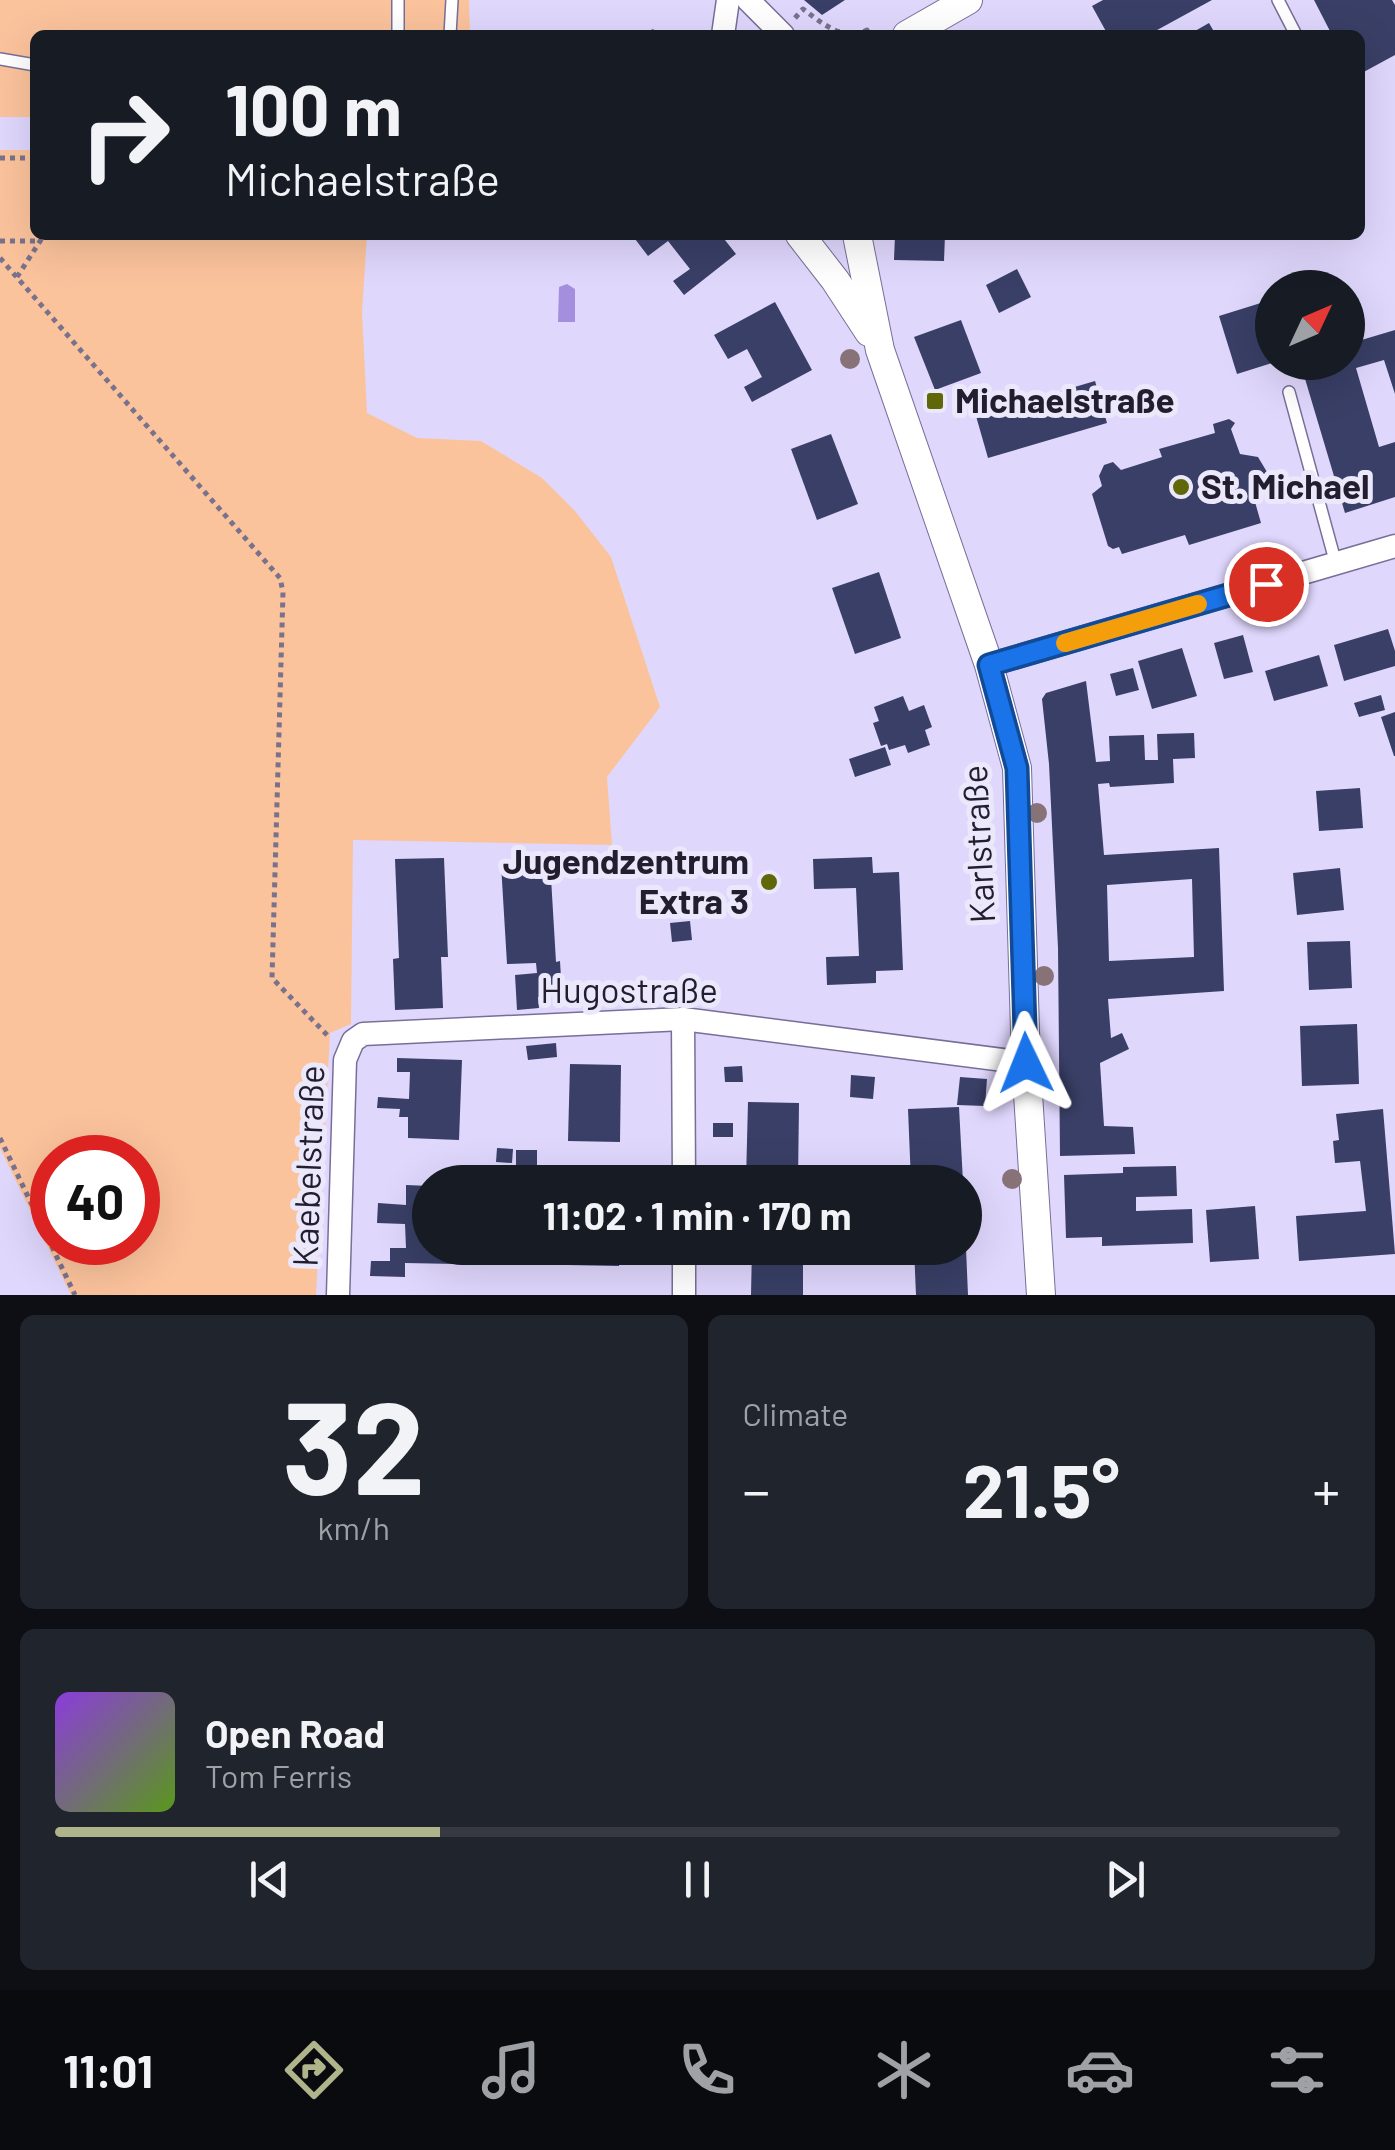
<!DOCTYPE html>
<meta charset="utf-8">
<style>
:root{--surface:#171b24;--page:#20242c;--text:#f1f3f6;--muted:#9ea1a6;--line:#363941;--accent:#afb48b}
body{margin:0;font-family:Barlow,sans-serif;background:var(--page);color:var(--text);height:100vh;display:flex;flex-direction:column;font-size:38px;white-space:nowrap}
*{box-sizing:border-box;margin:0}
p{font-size:32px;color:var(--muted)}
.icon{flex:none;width:55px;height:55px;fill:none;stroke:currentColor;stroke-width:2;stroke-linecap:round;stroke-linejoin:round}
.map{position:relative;height:1295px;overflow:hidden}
.side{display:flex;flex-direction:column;gap:20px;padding:20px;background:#0d0f14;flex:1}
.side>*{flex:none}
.top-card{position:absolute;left:30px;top:30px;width:1335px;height:210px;border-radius:15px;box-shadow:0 10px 40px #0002;background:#171b24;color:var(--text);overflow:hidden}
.needle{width:65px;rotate:46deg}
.controls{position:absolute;left:1255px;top:270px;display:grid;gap:20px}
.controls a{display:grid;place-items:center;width:110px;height:110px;border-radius:50%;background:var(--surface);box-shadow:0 10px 40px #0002;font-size:50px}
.speed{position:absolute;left:30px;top:1135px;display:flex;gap:20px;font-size:50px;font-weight:700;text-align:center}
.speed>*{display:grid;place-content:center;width:130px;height:130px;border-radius:50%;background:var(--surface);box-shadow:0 10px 40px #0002;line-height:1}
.speed .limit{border:15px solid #d22;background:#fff;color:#111}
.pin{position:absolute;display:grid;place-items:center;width:85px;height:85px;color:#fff;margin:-42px;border:5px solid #fff;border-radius:50%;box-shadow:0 2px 10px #0007}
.me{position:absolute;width:110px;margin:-55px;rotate:358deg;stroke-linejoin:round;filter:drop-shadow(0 0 8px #0008)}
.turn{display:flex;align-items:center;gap:35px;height:210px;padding:0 30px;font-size:45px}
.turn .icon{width:130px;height:130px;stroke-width:2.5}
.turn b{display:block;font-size:70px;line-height:85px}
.big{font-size:75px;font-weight:700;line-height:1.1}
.side .card{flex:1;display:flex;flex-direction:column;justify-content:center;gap:15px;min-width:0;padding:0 35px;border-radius:15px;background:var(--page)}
.side .dial{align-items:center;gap:0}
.dial b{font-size:130px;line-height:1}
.song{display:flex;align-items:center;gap:30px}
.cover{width:120px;height:120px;border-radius:15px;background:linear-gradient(135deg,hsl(270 70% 55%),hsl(90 70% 35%))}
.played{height:10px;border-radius:5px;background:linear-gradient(90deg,var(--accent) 30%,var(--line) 30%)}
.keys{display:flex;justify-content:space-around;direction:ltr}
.heat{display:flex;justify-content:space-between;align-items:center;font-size:55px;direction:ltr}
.side .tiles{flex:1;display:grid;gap:20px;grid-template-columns:1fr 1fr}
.card:last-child{grid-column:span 2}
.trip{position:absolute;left:412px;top:1165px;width:570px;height:100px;border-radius:50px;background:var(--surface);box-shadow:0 10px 40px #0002;font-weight:700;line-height:100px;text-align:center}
.tab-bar{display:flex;height:160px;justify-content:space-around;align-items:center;background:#090b0e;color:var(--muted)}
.tab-bar .icon{width:70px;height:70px}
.tab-bar .current{color:var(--accent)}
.tab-bar b{font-size:45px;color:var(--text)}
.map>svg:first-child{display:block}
.green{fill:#fbc39c;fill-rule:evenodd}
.water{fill:#a48fde}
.building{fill:#393f66;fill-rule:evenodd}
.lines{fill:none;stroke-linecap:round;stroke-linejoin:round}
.service-casing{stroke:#786e98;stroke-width:14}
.minor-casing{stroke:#786e98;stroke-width:25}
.tertiary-casing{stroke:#786e98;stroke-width:30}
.path{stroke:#79728d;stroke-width:5;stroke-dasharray:5 5;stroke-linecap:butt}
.service{stroke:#fff;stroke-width:11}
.minor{stroke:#fff;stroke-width:22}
.tertiary{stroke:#fff;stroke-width:28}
.tree{fill:#877377}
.route-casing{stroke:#114b97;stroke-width:25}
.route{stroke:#1a73e8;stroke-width:18}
.slow{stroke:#f59e0b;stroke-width:18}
.poi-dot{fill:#5f6708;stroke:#ece8fb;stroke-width:4}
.labels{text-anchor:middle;stroke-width:10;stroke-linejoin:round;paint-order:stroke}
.poi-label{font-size:35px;font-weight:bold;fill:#221e2f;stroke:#ece8fb;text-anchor:start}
.street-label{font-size:35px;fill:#221e2f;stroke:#ece8fb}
</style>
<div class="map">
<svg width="1395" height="1295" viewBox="0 0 1395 1295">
<rect width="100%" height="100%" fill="#e0d7fd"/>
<g class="green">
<path d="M0,0H469L470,35H35V117H0Z"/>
<path d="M0,150H35V235H367L362,312L367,413L417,438L481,441L542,478L575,511L611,557L660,707L607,777L612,845L353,840L351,1024L330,1033L316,1295H71L0,1148ZM52,1158H138V1242H52Z"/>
</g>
<path class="water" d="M567,284L575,289V322H558L559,287Z"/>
<g class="building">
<path d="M804,0H845L822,15Z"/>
<path d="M1103,0H1212L1148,35H1108L1092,6Z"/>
<path d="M1314,0H1392L1395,5V55L1360,74V35H1332Z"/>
<path d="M1209,23L1216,35H1188Z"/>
<rect x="529" y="235" width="54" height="5"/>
<path d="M632,235H721L736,254L684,295L673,281L690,269L668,241L648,256Z"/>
<path d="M895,235H945L944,261L894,260Z"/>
<path d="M1017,269L1031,297L999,313L986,285Z"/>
<path d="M775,302L812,370L752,402L744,387L762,377L747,349L728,359L714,335Z"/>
<path d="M1264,302L1272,328V363L1237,374L1219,316Z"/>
<path d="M961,320L981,373L935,390L914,337Z"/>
<path d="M1395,330V394L1384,360L1356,368L1379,447L1395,442V497L1345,513L1300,362H1348V344Z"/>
<path d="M1095,381L1107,423L988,458L976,416Z"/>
<path d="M1229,419L1235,423L1231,429L1240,454L1258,457L1267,472L1266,484L1253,495L1261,523L1189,545L1185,535L1122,554L1119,547L1113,549L1108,546L1092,494L1102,486L1099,476L1104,465L1113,462L1121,470L1162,457L1159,449L1215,433L1213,424Z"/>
<path d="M831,434L858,504L817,520L791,449Z"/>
<path d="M879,572L901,638L855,654L832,588Z"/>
<path d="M1388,629L1395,651V666L1344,681L1334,645Z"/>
<path d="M1243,635L1253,672L1224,679L1214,643Z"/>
<path d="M1182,648L1197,696L1152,709L1138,661Z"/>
<path d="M1319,655L1328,686L1274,701L1265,671Z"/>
<path d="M1133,668L1139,690L1116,696L1110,674Z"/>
<path d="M1086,681L1096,762L1110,761L1109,736L1144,735L1145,760H1158L1157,734L1194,733L1195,758L1173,759L1174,783L1110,787L1109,783L1098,784L1104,855L1219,848L1224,991L1108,999L1111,1038L1122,1033L1129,1049L1100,1063L1104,1126L1133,1127L1135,1154L1060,1156L1058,948L1049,764L1042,699L1046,693ZM1192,879L1194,957L1109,961L1107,885Z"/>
<path d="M1381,695L1385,710L1359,717L1354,703Z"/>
<path d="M903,696L909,711L924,705L932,727L925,730L930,745L908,753L905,745L889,750L887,744L881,746L873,723L879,721L874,707Z"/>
<path d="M1395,712V756H1394L1381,717Z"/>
<path d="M885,747L891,765L855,777L849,759Z"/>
<path d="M1360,788L1363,828L1319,831L1316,791Z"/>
<path d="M872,857L873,873L899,872L903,970L876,971V983L827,985L826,957L859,956L856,888L814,889L813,859Z"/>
<path d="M444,858L448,957H441L443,1008L395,1010L393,959L399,958L395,859Z"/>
<path d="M550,861L556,962L560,961L562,995L538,997L539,1008L517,1010L515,975L537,973L536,963L507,964L501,864Z"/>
<path d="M1340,868L1344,910L1297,915L1293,873Z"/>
<path d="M690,921L692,940L672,942L670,923Z"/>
<path d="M1350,941L1352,988L1309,990L1307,942Z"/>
<path d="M1357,1024L1359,1084L1302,1086L1300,1026Z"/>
<path d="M556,1043L557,1057L528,1060L526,1046Z"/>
<path d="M397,1058L462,1060L459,1140L408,1138V1117H399L400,1109L377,1108L378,1097L409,1099L410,1072H397Z"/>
<path d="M570,1064L621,1065L620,1142L568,1141Z"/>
<path d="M742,1066L743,1082H725L724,1067Z"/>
<path d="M851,1075L875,1077L873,1099L850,1097Z"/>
<path d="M960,1077L987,1079L985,1106L957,1105Z"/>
<path d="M748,1102L799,1103L798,1181L746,1180Z"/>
<path d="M959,1107L963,1182H911L908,1109Z"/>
<path d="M1383,1109L1395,1254L1299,1261L1296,1216L1366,1211L1360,1161L1335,1163L1333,1141L1339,1140L1336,1114Z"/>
<rect x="713" y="1123" width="20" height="14"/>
<path d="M497,1148L513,1149L512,1163L496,1162Z"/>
<rect x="516" y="1150" width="21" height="31"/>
<path d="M1176,1166L1177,1196L1136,1197V1211L1192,1209L1193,1243L1102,1246V1237L1066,1238L1064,1175L1123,1173V1167Z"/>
<path d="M406,1185L430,1186V1248H457V1264L405,1263V1277L370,1276L371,1261H390V1248H406L405,1224L377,1223L378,1203L406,1205Z"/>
<path d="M1255,1206L1259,1259L1210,1262L1206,1210Z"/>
<path d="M567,1248H619V1266L567,1265Z"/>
<path d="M752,1248H803V1295H751Z"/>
<path d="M914,1248H966L968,1295H916Z"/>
</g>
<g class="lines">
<defs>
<g id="service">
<path d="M1278,0L1296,35"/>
<path d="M398,35V0"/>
<path d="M450,35L452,0"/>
<path d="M0,59L35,65"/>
<path d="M1289,392L1336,564"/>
</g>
<g id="minor">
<path d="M748,0L783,35"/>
<path d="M723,35L728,0"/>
<path d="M989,665L1395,546"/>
<path d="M683,1019L684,1182"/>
<path d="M684,1248V1295"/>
<path d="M338,1295L345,1060L353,1041L363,1034L683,1019L1026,1063"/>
</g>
<g id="tertiary">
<path d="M907,35L968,0"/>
<path d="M800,235L835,280L869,332"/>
<path d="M857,235L880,350L989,665L1017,768L1026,1063L1041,1295"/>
</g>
</defs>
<use href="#service" class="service-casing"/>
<use href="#minor" class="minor-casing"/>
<use href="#tertiary" class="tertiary-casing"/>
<g class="path">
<path d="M795,18L803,9C822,23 843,42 867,30L870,35"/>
<path d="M651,31L660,35"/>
<path d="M0,158H35"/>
<path d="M0,241H39"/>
<path d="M0,258L280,578L283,592L272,978L329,1037"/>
<path d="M17,277L44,235"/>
<path d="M0,1138L75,1295"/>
</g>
<use href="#service" class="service"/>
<use href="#minor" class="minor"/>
<use href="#tertiary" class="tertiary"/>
</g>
<g class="tree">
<circle cx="850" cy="359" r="10"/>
<circle cx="1037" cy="813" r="10"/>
<circle cx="1044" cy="976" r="10"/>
<circle cx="1012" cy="1179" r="10"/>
</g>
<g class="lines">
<defs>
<path id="route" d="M1026,1063L1017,768L989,665L1266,584"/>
</defs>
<use href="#route" class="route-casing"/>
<use href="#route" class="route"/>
<path class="slow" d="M1065,643L1198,604"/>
</g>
<g class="poi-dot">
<rect x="925" y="391" width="20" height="20" rx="5"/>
<circle cx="1181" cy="487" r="10"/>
<circle cx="769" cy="882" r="10"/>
</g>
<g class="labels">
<g class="poi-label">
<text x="955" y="413">Michaelstraße</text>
<text x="1201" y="499">St. Michael</text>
<text x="749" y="874" text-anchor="end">Jugendzentrum<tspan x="749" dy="40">Extra 3</tspan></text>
</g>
<g class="street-label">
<text transform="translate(979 844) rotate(-93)" y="12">Karlstraße</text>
<text x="629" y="1003">Hugostraße</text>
<text transform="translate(309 1166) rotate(-88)" y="12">Kaebelstraße</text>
</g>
</g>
</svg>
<div class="controls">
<a><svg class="needle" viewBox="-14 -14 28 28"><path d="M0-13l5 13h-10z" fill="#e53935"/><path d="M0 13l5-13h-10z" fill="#9ea1a6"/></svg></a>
</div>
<div class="speed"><div class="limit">40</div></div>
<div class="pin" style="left:1266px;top:584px;background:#d93025"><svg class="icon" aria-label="arrive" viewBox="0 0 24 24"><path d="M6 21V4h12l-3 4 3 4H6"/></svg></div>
<svg class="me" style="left:1026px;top:1063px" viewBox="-20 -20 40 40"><path d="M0-17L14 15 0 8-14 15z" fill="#1a73e8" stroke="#fff" stroke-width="4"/></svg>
<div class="trip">11:02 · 1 min · 170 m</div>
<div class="top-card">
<div class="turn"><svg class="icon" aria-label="right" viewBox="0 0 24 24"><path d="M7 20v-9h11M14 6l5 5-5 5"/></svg><div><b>100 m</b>Michaelstraße</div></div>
</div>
</div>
<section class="side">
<div class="tiles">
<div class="card dial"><b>32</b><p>km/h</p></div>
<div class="card"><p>Climate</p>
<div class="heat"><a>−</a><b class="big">21.5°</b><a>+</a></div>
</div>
<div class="card">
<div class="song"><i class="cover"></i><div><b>Open Road</b><p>Tom Ferris</p></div></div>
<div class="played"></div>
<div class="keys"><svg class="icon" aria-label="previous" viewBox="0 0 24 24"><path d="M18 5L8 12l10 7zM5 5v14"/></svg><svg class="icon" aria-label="pause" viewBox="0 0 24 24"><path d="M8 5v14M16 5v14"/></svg><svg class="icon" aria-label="next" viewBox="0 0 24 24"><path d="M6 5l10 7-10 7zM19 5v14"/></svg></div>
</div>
</div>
</section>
<nav class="tab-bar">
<b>11:01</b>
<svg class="icon current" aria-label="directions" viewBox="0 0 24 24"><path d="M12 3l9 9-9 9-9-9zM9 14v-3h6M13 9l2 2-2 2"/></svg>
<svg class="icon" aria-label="music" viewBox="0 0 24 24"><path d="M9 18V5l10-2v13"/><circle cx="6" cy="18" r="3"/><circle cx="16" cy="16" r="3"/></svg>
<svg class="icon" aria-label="phone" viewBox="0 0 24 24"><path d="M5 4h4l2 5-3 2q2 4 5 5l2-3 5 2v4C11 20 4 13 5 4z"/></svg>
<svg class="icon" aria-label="climate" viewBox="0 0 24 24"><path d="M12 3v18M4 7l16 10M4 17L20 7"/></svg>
<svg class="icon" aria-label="car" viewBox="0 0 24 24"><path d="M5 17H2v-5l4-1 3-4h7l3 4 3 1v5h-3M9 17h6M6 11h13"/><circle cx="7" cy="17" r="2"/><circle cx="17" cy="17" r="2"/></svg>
<svg class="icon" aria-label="filters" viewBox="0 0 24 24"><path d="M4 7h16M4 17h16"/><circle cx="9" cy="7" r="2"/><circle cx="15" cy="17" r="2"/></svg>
</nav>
